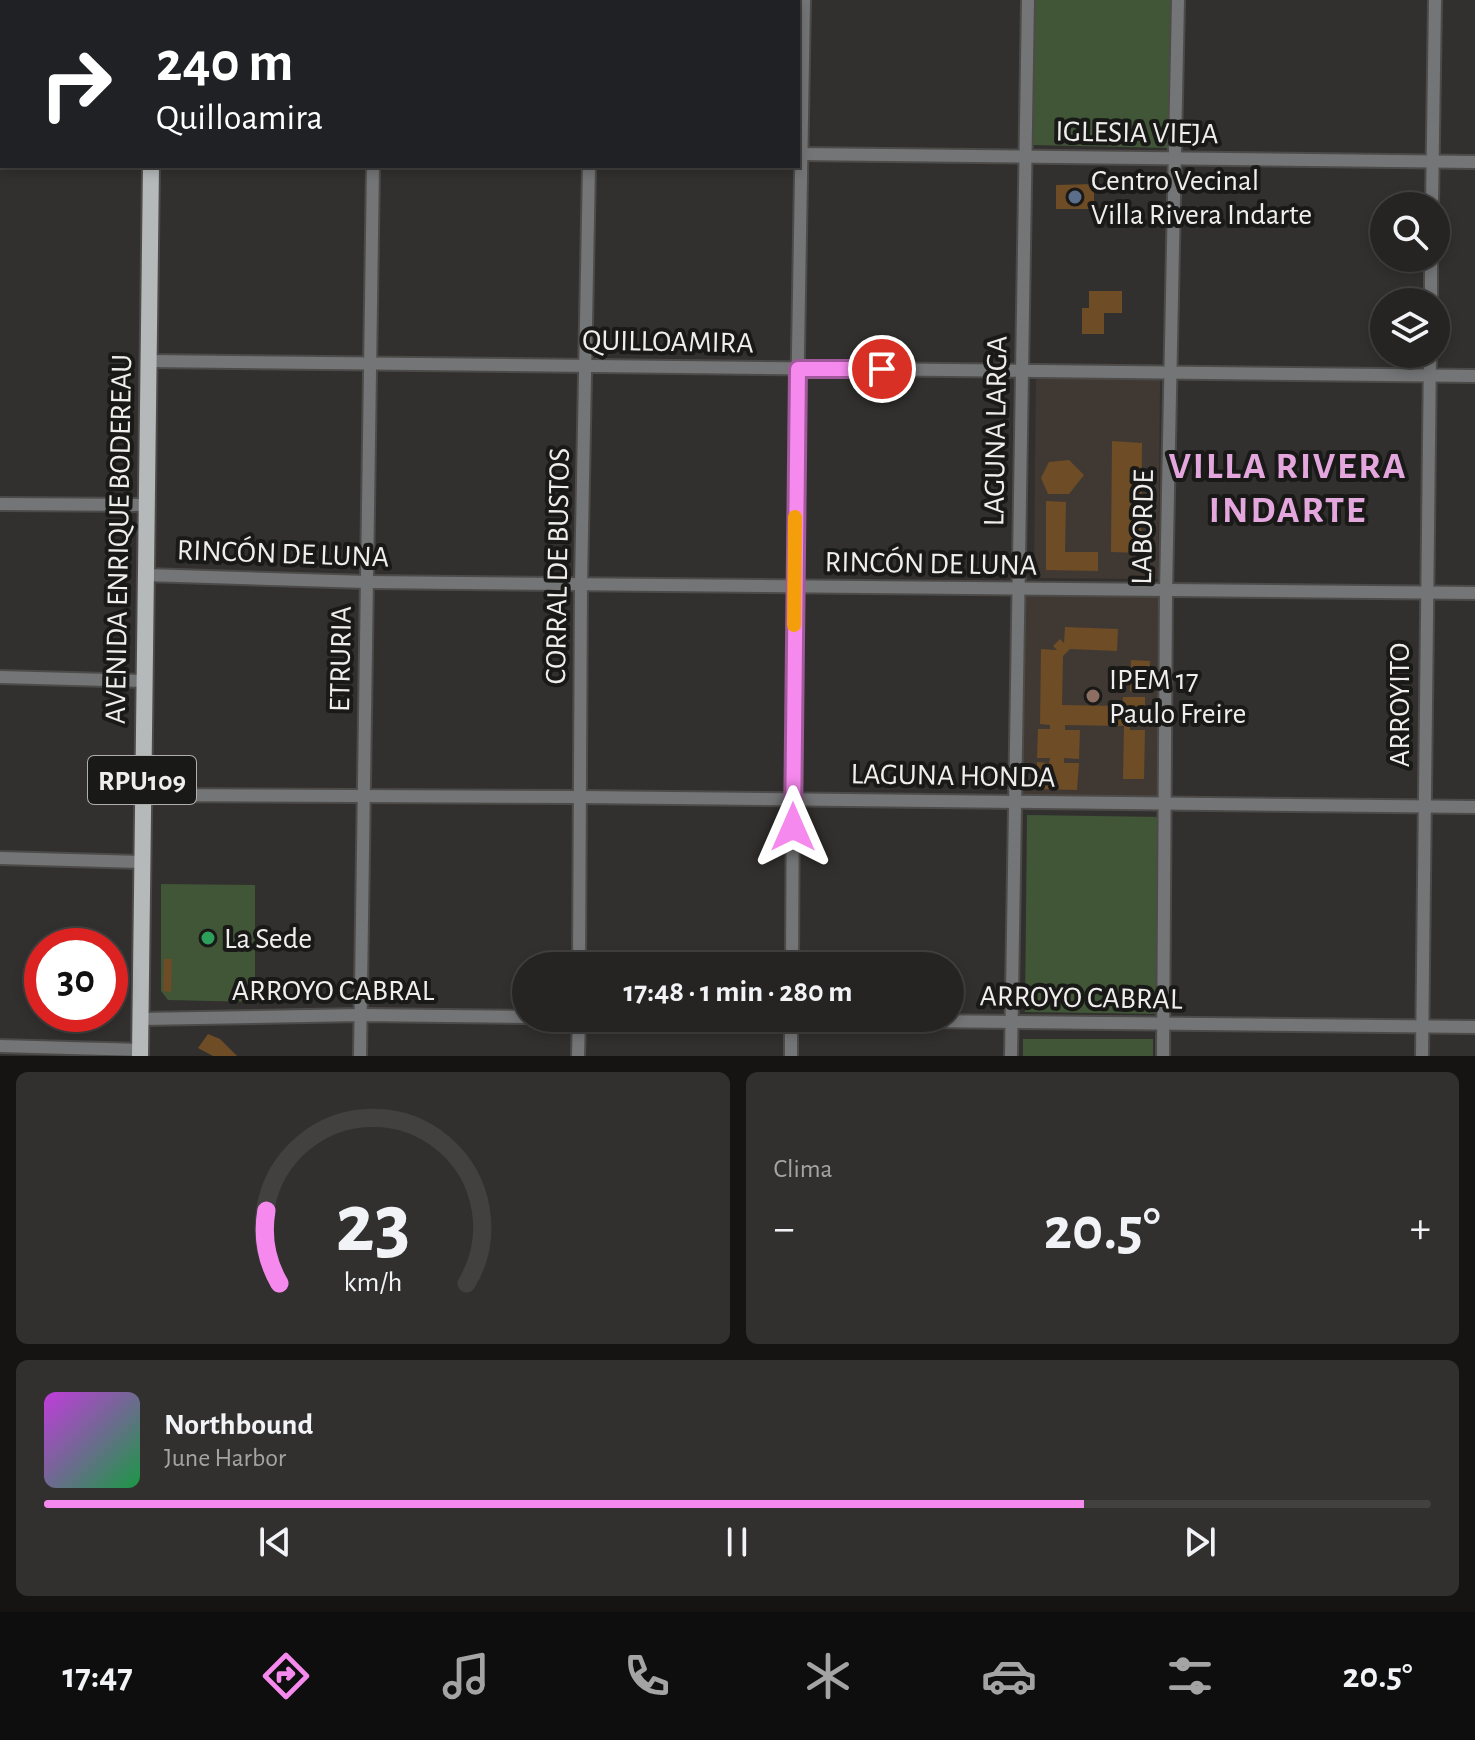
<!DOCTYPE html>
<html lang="es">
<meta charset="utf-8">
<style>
:root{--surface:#262422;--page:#32302f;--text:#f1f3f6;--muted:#a4a4a5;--line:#424140;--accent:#f689ed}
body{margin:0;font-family:"Alegreya Sans",sans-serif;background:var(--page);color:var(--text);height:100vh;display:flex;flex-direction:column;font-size:30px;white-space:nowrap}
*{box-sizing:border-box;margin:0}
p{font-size:26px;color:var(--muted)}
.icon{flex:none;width:44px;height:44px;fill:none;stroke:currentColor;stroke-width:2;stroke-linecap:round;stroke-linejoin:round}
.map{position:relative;height:1056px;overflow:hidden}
.sheet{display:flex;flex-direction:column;gap:16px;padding:16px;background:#151413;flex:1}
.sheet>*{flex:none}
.banner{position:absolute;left:0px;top:0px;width:800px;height:168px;box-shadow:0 4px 12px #0003,0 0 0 2px var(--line);background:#202124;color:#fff;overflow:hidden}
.buttons{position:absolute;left:1370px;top:192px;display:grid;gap:16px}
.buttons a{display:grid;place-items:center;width:80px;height:80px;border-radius:50%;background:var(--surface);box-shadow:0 4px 12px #0003,0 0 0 2px var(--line);font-size:40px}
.speed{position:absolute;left:24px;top:928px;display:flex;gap:16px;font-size:40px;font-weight:700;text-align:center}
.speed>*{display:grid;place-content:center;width:104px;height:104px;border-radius:50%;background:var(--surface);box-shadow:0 4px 12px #0003,0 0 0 2px var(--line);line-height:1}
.speed .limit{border:12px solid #d22;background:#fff;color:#111}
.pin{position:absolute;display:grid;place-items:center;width:68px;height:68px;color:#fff;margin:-34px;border:4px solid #fff;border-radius:50%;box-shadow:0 2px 8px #0007}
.me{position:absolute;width:88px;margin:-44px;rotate:0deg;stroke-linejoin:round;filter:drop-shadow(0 0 6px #0008)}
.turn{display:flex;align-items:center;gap:28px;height:168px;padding:0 24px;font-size:36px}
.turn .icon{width:104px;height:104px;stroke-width:2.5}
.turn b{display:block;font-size:56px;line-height:68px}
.big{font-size:60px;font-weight:600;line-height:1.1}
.sheet .tile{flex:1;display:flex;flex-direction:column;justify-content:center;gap:12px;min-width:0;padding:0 28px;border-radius:12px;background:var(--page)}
.sheet .dial{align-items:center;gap:0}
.dial svg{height:208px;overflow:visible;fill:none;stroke:var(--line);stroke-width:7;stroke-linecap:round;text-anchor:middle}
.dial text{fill:var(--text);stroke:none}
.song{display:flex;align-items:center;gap:24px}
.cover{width:96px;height:96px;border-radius:12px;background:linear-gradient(135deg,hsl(290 70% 55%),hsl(140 70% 35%))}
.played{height:8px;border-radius:4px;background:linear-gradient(90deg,var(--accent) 75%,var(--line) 75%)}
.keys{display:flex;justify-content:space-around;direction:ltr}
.heat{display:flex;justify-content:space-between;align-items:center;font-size:44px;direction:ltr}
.sheet .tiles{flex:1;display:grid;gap:16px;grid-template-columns:1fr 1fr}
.tile:last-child{grid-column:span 2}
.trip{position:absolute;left:512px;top:952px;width:452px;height:80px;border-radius:40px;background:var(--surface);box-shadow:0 4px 12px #0003,0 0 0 2px var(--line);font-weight:600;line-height:80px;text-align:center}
.menu{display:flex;height:128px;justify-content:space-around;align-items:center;background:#0f0e0e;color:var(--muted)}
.menu .icon{width:56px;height:56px}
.menu .active{color:var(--accent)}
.menu b{font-size:36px;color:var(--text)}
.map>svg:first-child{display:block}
.built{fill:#403933}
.green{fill:#405637}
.building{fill:#6d4c26}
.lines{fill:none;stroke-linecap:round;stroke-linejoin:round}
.minor-casing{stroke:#4d4b49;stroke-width:16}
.major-casing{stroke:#4d4b49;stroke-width:20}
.minor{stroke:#747576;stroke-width:12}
.major{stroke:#b6b9ba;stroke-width:16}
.route-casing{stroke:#a0599a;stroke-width:20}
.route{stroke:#f689ed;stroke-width:14}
.slow{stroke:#f59e0b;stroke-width:14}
.service-dot{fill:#5c6f8a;stroke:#191918;stroke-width:3}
.education-dot{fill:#8d6e63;stroke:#191918;stroke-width:3}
.leisure-dot{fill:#2e9e5b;stroke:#191918;stroke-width:3}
.labels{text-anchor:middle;stroke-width:8;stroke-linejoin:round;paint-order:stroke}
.shield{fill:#191918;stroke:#b0aead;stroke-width:2}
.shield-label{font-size:28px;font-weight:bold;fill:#f0eeed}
.street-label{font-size:30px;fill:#f0eeed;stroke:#191918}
.poi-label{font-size:30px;fill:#f0eeed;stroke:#191918;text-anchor:start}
.district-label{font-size:38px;font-weight:bold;letter-spacing:2px;fill:#e3a7dd;stroke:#191918}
</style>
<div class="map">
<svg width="1475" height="1056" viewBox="0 0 1475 1056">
<rect width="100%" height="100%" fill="#32302e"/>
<g class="built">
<path d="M1036,378L1160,380L1158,579L1034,578Z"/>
<path d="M1024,595H1162L1166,803L1022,798Z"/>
</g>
<g class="green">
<path d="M1033,0H1174L1171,148L1031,145Z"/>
<path d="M1027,815L1162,817L1160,1014L1025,1012Z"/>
<path d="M161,884L255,885V1002L168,1000L161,991Z"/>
<rect x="1023" y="1039" width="130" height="17"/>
</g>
<g class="building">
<path d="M1094,184V209H1056V185Z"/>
<path d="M1089,291H1122V313H1104V334H1082V308H1089Z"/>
<path d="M1112,441L1142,443L1141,553L1111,552Z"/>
<path d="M1069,460L1084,475L1069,494H1048L1041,478L1049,462Z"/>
<path d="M1046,501L1066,502L1065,552H1098V571L1046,570Z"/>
<path d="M1065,627L1118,629L1117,651L1070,649L1063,656L1062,705L1123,706V697H1145V726H1130V730H1145L1144,779H1123L1124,726L1065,725V730H1080L1079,759L1064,758V763H1079L1077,790L1037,789V762L1049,763L1050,758H1037L1038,729H1050V725L1040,724L1041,649L1057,650L1053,646L1060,639L1064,643Z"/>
<path d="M1131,660L1150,661L1149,692L1130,691Z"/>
<path d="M164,959H172L171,992L163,991Z"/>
<path d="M208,1034L220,1039L237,1056H213L198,1048Z"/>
</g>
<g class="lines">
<defs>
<g id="minor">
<path d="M376,2V0"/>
<path d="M591,2V0"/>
<path d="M0,6H2"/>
<path d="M0,32L2,33"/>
<path d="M798,154L1475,162"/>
<path d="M1432,206L1435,0"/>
<path d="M1431,302V258"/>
<path d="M149,361L1475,376"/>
<path d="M0,504L146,505"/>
<path d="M146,575L367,582L1475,593"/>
<path d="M0,677L144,681"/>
<path d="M142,795L581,797L1475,807"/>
<path d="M0,858L141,862"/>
<path d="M579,966L581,584L589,166"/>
<path d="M792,966L794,587L804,0"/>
<path d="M638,1018L1475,1027"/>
<path d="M141,1019L360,1015L526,1017"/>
<path d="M0,1046L141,1050"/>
<path d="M360,1056L373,166"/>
<path d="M578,1056L579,1018"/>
<path d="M791,1056V1018"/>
<path d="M1011,1056L1028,0"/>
<path d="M1163,1056L1166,591L1178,0"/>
<path d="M1422,1056L1430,354"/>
</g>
<g id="major">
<path d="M153,2V0"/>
<path d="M140,1056L151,166"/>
</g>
</defs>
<use href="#minor" class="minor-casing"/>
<use href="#major" class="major-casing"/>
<use href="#minor" class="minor"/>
<use href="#major" class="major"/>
</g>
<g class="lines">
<defs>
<path id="route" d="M793,827L798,369H882"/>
</defs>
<use href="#route" class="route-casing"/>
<use href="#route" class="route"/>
<path class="slow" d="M794,625L795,517"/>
</g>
<circle class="service-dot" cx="1075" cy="197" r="8"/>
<circle class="education-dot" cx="1093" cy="696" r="8"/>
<circle class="leisure-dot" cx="208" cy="938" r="8"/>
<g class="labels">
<rect class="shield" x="88" y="756" width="108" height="48" rx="6"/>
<g class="shield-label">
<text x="142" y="790">RPU109</text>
</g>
<g class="street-label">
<text transform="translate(1137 132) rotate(1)" y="10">IGLESIA VIEJA</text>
<text transform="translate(668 341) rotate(1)" y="10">QUILLOAMIRA</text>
<text transform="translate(995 431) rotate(-89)" y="10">LAGUNA LARGA</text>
<text transform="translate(1142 527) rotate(-89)" y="10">LABORDE</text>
<text transform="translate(118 539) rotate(-89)" y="10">AVENIDA ENRIQUE BODEREAU</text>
<text transform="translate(283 553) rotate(2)" y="10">RINCÓN DE LUNA</text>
<text transform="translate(931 563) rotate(1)" y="10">RINCÓN DE LUNA</text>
<text transform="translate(557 566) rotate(-89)" y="10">CORRAL DE BUSTOS</text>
<text transform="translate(340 659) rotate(-89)" y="10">ETRURIA</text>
<text transform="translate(1399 705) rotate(-90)" y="10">ARROYITO</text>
<text transform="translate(953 775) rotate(1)" y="10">LAGUNA HONDA</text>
<text x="333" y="1000">ARROYO CABRAL</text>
<text transform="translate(1081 997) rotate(1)" y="10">ARROYO CABRAL</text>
</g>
<g class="poi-label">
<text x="1091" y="190">Centro Vecinal<tspan x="1091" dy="34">Villa Rivera Indarte</tspan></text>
<text x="1109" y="689">IPEM 17<tspan x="1109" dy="34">Paulo Freire</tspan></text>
<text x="224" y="948">La Sede</text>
</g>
<g class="district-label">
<text x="1288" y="478">VILLA RIVERA<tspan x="1288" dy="44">INDARTE</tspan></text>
</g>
</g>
</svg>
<div class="buttons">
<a><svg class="icon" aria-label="search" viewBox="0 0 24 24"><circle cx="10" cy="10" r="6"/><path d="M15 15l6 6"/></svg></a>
<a><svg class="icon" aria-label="layers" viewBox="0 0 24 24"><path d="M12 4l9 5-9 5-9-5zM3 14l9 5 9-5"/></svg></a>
</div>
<div class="speed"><div class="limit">30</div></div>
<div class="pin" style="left:882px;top:369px;background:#d93025"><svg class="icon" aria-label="arrive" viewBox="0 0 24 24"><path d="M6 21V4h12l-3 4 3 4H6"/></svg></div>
<svg class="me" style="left:793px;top:827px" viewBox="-20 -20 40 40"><path d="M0-17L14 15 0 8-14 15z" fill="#f689ed" stroke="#fff" stroke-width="4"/></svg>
<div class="trip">17:48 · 1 min · 280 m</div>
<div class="banner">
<div class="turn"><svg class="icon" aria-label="right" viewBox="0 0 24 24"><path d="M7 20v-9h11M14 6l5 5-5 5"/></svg><div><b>240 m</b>Quilloamira</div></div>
</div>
</div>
<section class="sheet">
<div class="tiles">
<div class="tile dial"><svg viewBox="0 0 100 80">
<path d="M14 69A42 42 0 1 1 86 69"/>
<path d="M14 69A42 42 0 0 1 9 41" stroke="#f689ed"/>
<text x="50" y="56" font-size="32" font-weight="700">23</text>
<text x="50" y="72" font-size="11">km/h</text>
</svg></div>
<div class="tile"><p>Clima</p>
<div class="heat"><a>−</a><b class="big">20.5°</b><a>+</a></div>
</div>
<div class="tile">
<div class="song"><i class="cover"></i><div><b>Northbound</b><p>June Harbor</p></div></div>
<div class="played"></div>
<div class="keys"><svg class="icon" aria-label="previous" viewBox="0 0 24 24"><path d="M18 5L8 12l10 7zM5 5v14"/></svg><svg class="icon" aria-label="pause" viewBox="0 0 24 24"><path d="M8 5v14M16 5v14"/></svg><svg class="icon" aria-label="next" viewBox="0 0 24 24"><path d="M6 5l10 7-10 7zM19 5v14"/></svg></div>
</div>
</div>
</section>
<nav class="menu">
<b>17:47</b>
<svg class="icon active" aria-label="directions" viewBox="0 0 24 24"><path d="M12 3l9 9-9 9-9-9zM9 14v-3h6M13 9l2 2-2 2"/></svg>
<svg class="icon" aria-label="music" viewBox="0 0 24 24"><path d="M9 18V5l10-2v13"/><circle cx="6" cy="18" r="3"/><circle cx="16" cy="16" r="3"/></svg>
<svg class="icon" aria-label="phone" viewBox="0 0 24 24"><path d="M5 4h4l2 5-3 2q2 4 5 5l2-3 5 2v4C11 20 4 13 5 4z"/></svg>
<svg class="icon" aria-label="climate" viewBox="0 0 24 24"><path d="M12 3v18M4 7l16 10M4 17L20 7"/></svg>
<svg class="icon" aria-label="car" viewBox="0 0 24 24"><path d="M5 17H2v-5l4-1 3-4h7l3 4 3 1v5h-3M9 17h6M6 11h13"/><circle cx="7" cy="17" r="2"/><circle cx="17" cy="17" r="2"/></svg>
<svg class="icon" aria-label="filters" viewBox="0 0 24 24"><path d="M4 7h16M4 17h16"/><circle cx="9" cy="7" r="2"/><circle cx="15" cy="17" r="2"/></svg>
<b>20.5°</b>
</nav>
